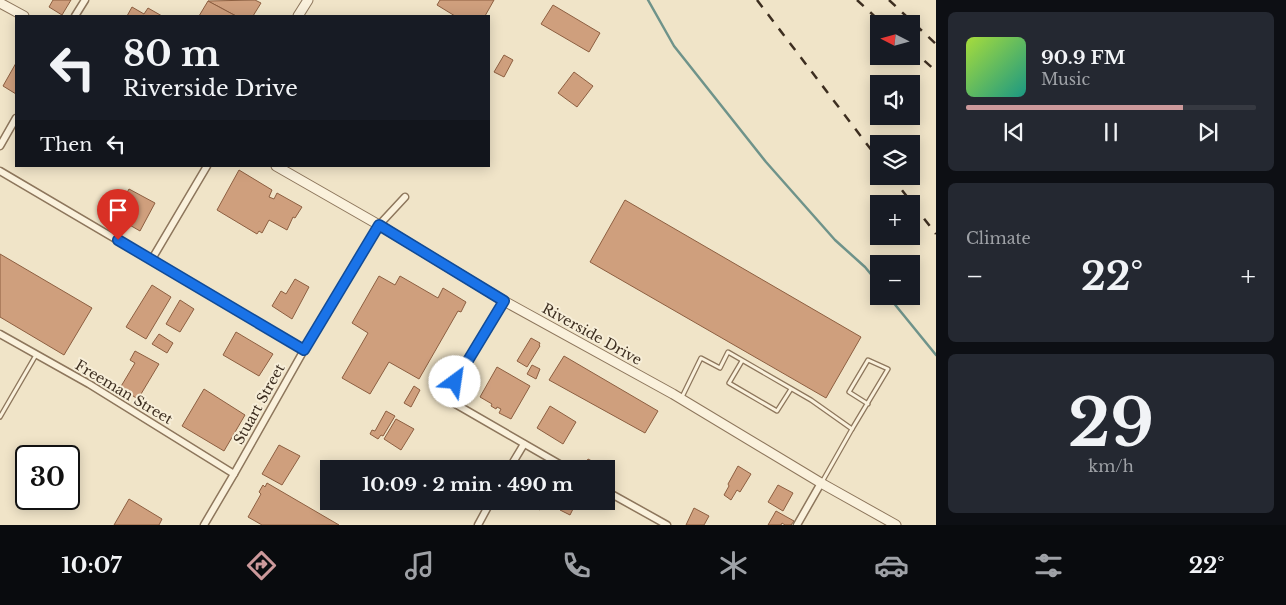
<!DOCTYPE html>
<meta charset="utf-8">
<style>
:root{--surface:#171b24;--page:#242831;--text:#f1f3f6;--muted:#9ea1a6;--line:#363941;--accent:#cc999b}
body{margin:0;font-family:"Libre Baskerville",serif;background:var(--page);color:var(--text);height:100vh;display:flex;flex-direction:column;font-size:19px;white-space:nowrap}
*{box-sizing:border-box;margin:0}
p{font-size:16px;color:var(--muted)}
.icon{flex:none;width:28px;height:28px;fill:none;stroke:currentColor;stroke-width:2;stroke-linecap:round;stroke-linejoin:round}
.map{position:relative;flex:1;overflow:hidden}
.drawer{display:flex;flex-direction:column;gap:12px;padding:12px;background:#0d0f14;width:350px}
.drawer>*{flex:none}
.hud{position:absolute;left:15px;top:15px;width:475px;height:152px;border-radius:0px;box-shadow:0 2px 12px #0003;background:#171b24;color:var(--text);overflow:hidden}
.needle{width:32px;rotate:276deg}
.tools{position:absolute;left:870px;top:15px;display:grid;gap:10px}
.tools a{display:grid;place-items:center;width:50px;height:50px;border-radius:0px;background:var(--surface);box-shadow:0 2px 12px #0003;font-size:25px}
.speed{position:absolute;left:15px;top:445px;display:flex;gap:10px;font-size:25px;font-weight:700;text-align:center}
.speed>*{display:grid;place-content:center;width:65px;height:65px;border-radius:50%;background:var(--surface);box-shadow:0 2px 12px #0003;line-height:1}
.speed .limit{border:2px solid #111;border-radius:8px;background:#fff;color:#111}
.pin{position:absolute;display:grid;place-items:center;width:42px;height:42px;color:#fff;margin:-51px -21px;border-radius:50% 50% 50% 0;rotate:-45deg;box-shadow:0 0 5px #0007}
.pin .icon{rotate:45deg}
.me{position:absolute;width:55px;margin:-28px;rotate:31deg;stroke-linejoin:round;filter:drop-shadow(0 0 4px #0008)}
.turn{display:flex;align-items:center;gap:18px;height:105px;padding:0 25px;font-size:22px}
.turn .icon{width:65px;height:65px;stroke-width:2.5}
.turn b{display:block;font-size:35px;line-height:42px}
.then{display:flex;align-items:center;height:48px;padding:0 25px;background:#0003;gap:10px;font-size:19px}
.big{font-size:38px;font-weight:700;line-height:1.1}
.drawer .card{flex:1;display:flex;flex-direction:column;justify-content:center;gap:8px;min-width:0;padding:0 18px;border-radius:8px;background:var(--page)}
.drawer .dial{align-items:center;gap:0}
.dial b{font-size:65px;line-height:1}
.song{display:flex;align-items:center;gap:15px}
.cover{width:60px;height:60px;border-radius:8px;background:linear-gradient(135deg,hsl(80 70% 55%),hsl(170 70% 35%))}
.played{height:5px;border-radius:2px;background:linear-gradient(90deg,var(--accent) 75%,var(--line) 75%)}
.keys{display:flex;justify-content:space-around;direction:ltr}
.heat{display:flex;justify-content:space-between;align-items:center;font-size:28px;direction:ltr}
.trip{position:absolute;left:320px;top:460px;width:295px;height:50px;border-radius:0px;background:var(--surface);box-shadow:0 2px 12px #0003;font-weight:700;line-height:50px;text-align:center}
.dock{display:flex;height:80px;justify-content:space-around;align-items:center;background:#090b0e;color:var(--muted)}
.dock .icon{width:35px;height:35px}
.dock .active{color:var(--accent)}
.dock b{font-size:22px;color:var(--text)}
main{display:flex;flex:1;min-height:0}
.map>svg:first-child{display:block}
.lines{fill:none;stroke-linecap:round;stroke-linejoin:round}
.stream{stroke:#6f938a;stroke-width:2.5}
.building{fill:#cf9f7d;stroke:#8d5f41}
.service-casing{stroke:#8d765c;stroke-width:5.5}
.minor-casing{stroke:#8d765c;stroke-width:9}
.tertiary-casing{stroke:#8d765c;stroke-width:11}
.service{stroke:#faf1dc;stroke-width:3}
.minor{stroke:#faf1dc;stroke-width:6}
.tertiary{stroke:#faf1dc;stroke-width:9}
.rail{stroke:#3d2e20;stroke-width:2.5;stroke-dasharray:9 9;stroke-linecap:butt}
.route-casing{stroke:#114b97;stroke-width:12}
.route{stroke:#1a73e8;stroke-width:9}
.labels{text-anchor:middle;stroke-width:4;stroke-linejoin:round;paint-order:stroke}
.street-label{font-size:14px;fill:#3d2e20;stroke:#f7eed8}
</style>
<main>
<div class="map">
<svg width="936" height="525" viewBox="0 0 936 525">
<rect width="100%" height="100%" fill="#f0e4c8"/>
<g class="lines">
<g class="stream">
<path d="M648,0L674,46L766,162L835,240L865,267L879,284"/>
<path d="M888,296L936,355"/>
</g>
</g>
<g class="building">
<path d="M53,0H71L62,15L49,7Z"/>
<path d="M255,0L261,3L253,16H236L208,1Z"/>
<path d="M440,0H494L485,16H455L437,5Z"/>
<path d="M208,1L236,16H199Z"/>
<path d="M553,5L600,33L589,52L541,24Z"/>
<path d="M132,7L144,14L148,8L162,16H127Z"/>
<path d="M504,55L513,60L504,77L494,72Z"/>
<path d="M16,63V94L3,86Z"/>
<path d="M574,72L593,86L577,107L558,93Z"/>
<path d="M239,170L272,190L269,197L274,199L277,193L302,207L295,218L293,217L287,230L269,220L262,233L259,231L257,234L217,210Z"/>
<path d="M129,189L155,203L140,231L114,216Z"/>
<path d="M625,200L861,337L826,398L590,262Z"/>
<path d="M0,254L92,308L64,355L0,317Z"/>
<path d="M379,276L395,285L400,276L438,298L443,288L466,302L461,312L458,311L419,379L389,362L370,394L342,378L368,333L352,323Z"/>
<path d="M295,279L309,287L292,319L272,306L281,291L286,294Z"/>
<path d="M152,285L171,297L146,339L126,327Z"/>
<path d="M180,300L194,309L180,332L166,324Z"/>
<path d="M236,332L273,354L259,376L223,355Z"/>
<path d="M159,334L173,343L167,353L152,344Z"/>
<path d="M531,338L540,343L539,345L540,346L527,367L517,361Z"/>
<path d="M135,351L159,364L138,399L120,388L135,363L130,360Z"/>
<path d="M564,356L658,411L645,433L549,380Z"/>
<path d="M532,365L540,369L536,379L527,374Z"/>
<path d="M497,367L530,386L511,419L499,413L501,409L497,407L496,409L491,406L492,404L480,397Z"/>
<path d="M414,386L420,390L411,407L404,403Z"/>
<path d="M204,389L245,415L224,451L182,426Z"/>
<path d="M550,406L576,422L563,444L537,428Z"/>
<path d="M386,411L395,416L383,436L381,435L378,439L370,434L372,430L375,431Z"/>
<path d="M396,419L414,429L401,450L384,439Z"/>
<path d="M279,445L300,456L282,485L262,474Z"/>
<path d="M588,459L611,471L606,480V469L583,468Z"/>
<path d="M738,466L751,474L740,492L737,490L731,500L724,495L729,486L728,484Z"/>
<path d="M267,483L339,525H262L248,517L261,494L259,492L263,485L265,487Z"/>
<path d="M778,485L793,493L783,511L768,502Z"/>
<path d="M129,499L162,519L159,525H114Z"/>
<path d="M526,501H545L540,510Z"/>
<path d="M565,501H577L570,515L560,510Z"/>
<path d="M694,508L709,516L704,525H686Z"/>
<path d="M776,511L794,521L791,525H785L782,523L781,525H768Z"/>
</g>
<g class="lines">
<defs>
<g id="service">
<path d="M742,361L729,383L777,411L791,389"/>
<path d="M681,399L701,358L720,368L728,352L811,400L852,429L822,482"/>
<path d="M0,417L36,355"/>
<path d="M852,429L888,369L868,360L849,392L868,404"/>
</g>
<g id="minor">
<path d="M75,16L85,0"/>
<path d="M0,146L16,118"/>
<path d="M0,171L304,350"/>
<path d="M152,259L207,166"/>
<path d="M504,301L445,398L568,469"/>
<path d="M0,334L89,384L234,474"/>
<path d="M509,469L524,444"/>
<path d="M606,491L667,525"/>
<path d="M204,525L234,474L304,350L379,225L405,197"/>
<path d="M478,525L491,501"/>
<path d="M797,525L821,483"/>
</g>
<g id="tertiary">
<path d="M0,3L24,16"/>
<path d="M298,16L308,0"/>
<path d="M276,166L379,225L504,301L673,394L821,483L896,525"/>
</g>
</defs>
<use href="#service" class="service-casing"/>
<use href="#minor" class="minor-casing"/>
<use href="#tertiary" class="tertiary-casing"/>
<use href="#service" class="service"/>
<use href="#minor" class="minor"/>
<use href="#tertiary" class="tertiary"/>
<g class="rail">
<path d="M757,0L879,160"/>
<path d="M857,0L883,24"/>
<path d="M889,0L936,44"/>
<path d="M911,49L936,71"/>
<path d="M891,176L936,234"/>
</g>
</g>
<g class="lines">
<defs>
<path id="route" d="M118,240L304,350L379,225L504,301L455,382"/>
</defs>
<use href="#route" class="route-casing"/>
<use href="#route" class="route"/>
</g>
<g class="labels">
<g class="street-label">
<text transform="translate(592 334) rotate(29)" y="5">Riverside Drive</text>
<text transform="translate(124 392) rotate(31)" y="5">Freeman Street</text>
<text transform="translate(259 404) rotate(-61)" y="5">Stuart Street</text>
</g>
</g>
</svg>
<div class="tools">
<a><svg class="needle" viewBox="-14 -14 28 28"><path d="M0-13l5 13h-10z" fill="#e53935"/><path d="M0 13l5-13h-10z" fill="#9ea1a6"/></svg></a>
<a><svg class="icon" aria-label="sound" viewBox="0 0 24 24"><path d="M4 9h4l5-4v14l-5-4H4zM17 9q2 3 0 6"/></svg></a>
<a><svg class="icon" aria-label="layers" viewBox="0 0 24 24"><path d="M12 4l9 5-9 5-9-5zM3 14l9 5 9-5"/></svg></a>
<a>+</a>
<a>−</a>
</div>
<div class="speed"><div class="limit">30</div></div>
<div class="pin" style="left:118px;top:240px;background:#d93025"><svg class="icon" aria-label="arrive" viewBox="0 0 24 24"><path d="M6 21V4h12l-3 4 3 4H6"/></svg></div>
<svg class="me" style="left:455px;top:382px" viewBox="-20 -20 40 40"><circle r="19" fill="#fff"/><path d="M0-13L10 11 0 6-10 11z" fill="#1a73e8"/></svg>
<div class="trip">10:09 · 2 min · 490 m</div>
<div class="hud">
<div class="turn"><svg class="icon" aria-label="left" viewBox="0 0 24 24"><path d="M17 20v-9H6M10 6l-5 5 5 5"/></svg><div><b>80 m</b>Riverside Drive</div></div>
<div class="then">Then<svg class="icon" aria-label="left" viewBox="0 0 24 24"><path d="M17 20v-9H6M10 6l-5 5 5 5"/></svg></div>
</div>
</div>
<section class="drawer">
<div class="card">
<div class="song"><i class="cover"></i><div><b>90.9 FM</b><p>Music</p></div></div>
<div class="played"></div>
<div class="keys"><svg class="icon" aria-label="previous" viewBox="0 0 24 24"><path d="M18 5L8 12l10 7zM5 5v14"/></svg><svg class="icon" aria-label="pause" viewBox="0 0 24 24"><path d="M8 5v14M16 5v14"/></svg><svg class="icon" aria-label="next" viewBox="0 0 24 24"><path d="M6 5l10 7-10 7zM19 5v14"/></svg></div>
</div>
<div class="card"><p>Climate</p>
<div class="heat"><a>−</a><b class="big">22°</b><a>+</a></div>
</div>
<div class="card dial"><b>29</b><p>km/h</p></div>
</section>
</main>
<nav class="dock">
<b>10:07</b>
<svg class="icon active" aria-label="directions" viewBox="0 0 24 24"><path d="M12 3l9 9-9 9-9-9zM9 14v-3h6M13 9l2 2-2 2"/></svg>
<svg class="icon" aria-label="music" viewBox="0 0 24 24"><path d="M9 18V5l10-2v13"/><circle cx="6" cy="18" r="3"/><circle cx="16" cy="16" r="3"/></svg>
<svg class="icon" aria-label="phone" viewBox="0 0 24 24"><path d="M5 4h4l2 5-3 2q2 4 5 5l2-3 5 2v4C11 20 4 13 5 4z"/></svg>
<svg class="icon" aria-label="climate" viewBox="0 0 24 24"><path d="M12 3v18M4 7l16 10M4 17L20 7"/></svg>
<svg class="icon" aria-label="car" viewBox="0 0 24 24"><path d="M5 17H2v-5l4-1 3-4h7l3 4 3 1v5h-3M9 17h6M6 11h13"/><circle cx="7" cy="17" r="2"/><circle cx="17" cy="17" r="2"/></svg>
<svg class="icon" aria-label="filters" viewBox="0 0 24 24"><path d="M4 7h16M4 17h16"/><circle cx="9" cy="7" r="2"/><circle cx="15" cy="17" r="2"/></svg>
<b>22°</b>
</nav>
